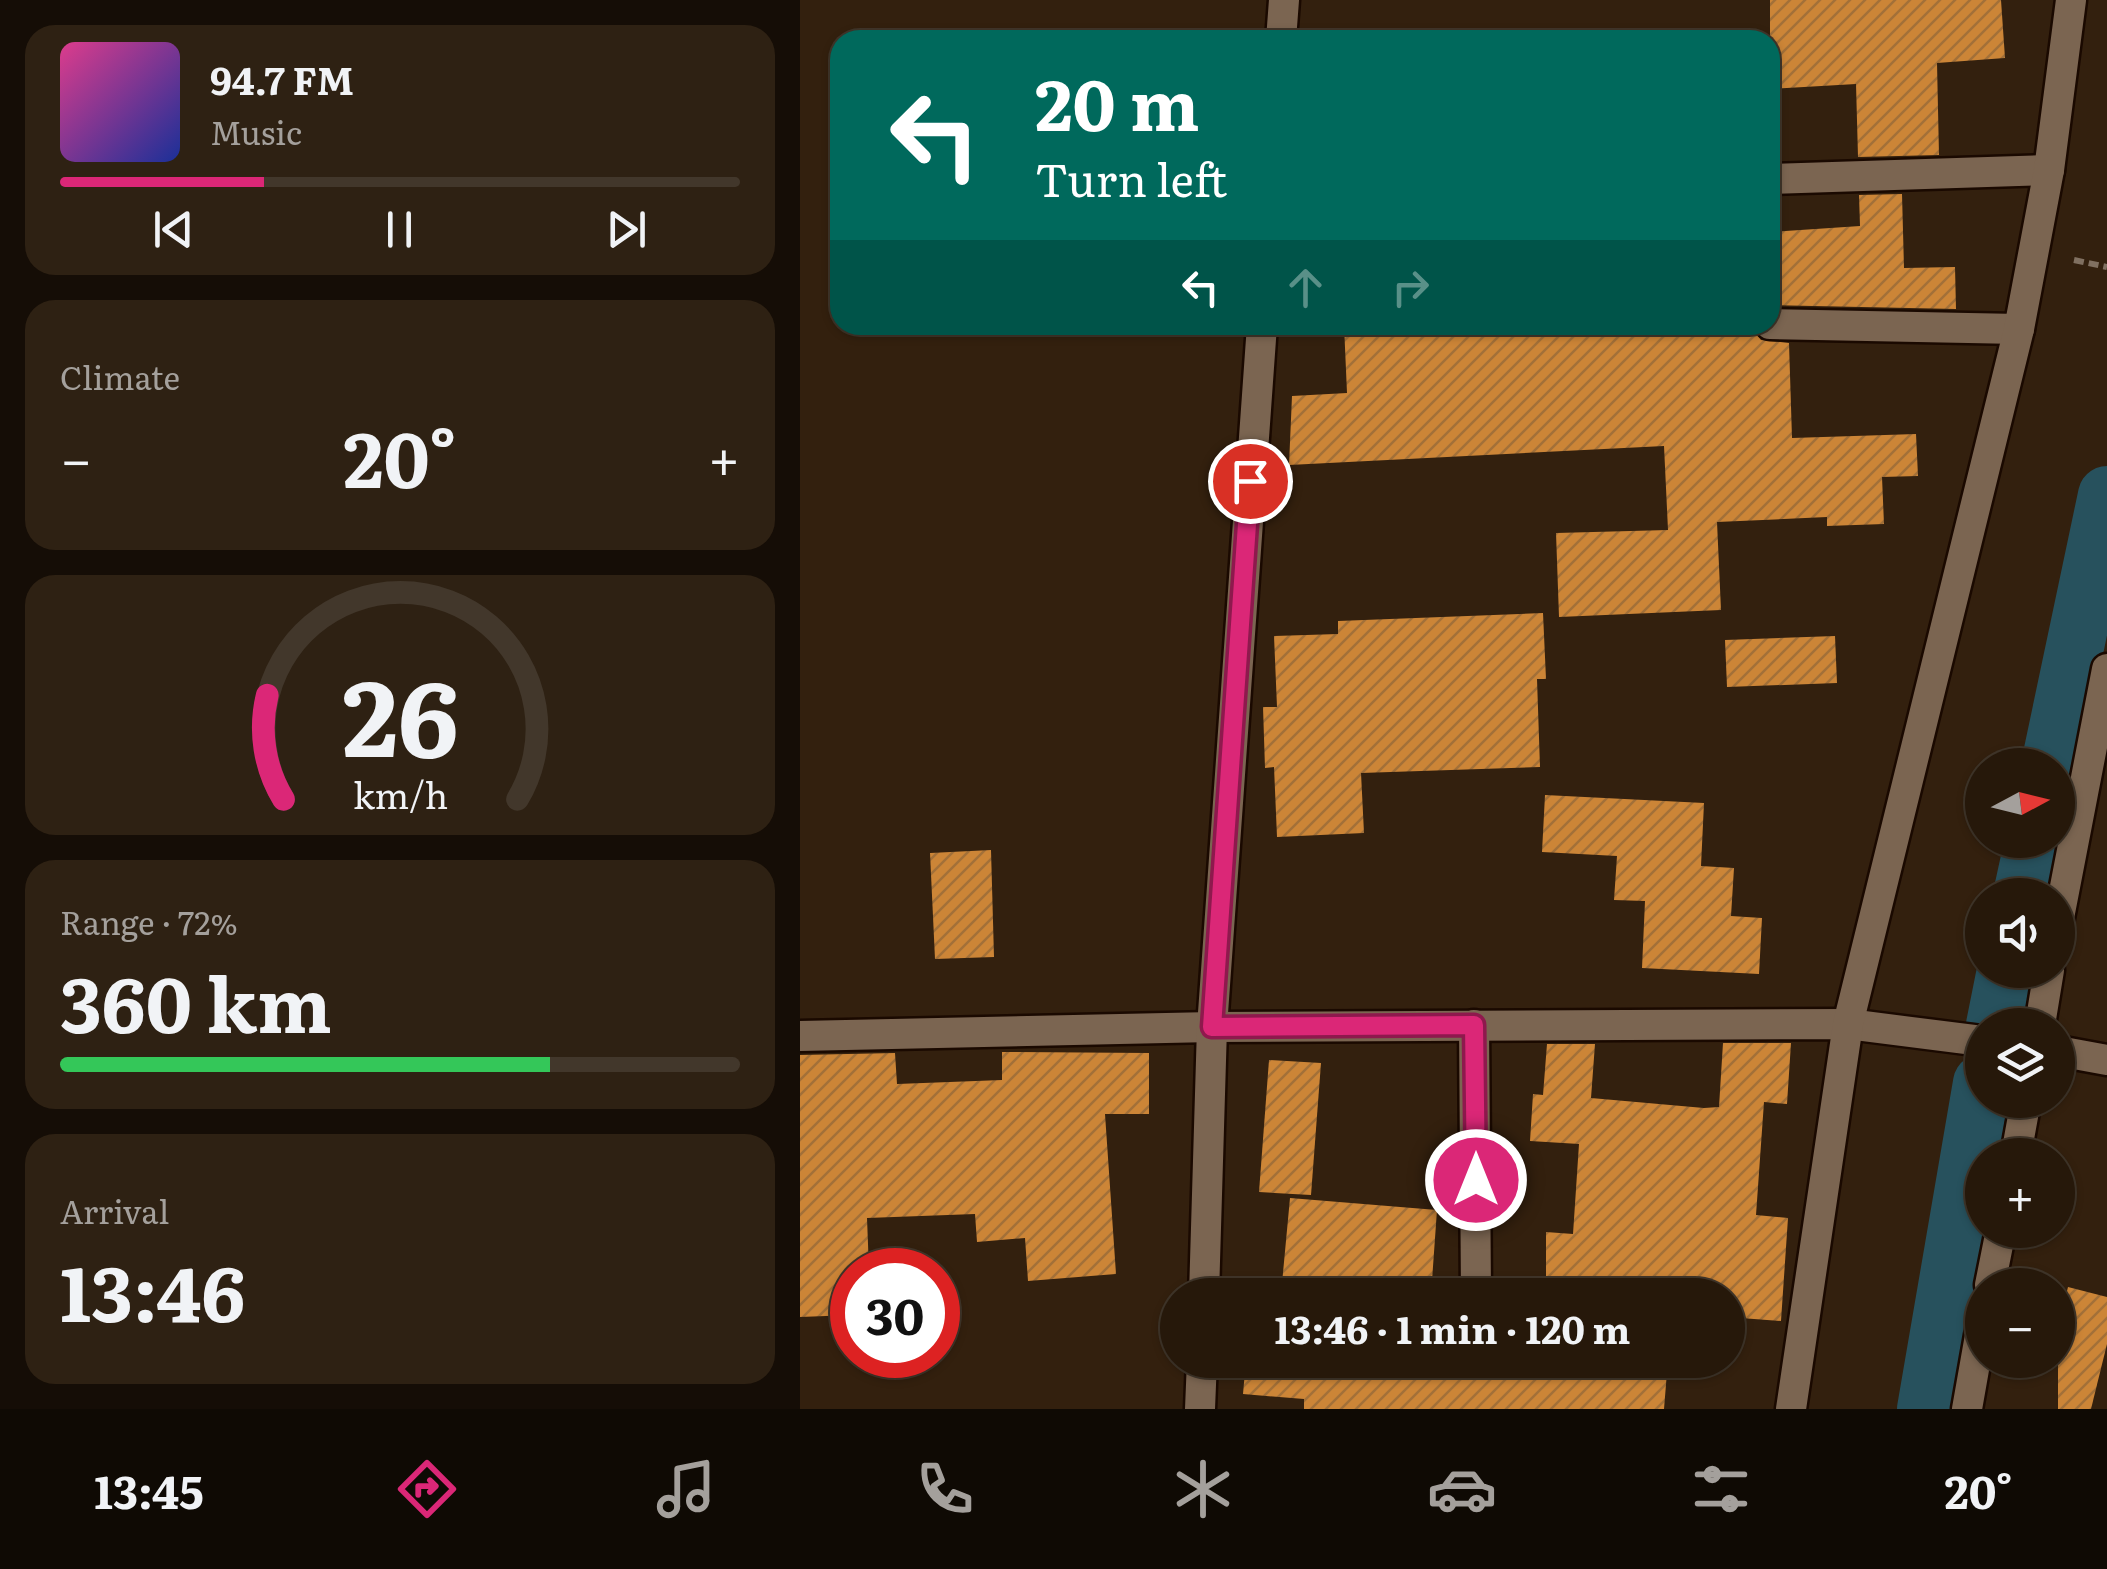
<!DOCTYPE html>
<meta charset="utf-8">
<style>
:root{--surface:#26180a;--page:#2e2113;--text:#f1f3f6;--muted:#a4a09c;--line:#42372b;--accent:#db2777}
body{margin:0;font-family:Literata,serif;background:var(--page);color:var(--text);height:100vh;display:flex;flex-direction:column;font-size:38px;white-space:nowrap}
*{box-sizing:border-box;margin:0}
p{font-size:32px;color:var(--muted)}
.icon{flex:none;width:55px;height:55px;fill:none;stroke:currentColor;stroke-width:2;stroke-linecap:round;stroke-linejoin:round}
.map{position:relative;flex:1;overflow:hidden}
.panel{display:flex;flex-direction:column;gap:25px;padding:25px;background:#150d06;width:800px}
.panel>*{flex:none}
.hud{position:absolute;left:30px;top:30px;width:950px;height:305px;border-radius:30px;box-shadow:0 2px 8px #0004,0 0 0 2px var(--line);background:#00695c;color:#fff;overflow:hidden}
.needle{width:65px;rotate:83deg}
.fabs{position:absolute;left:1165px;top:748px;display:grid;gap:20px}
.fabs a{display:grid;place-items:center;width:110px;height:110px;border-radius:50%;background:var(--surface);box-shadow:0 2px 8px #0004,0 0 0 2px var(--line);font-size:50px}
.speed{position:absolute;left:30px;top:1248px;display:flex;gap:20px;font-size:50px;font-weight:700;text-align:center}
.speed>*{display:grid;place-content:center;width:130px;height:130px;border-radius:50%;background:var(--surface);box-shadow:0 2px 8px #0004,0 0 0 2px var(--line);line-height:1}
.speed .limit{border:15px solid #d22;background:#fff;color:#111}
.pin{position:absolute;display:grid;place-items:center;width:85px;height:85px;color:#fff;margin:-42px;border:5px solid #fff;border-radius:50%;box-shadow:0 2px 10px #0007}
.me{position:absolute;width:110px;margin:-55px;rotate:0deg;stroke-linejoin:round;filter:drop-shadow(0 0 8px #0008)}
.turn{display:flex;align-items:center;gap:35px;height:210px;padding:0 40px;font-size:45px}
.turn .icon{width:130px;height:130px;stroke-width:2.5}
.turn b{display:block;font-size:70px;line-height:85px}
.lanes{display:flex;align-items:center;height:95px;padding:0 40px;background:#0003;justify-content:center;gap:50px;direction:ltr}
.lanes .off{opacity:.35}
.big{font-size:75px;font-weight:700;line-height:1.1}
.panel .card{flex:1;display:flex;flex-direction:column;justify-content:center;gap:15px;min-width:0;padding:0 35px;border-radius:30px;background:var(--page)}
.panel .dial{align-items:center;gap:0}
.dial svg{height:260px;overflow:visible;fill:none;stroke:var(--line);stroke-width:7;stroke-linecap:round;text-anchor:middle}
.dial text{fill:var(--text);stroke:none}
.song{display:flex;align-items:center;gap:30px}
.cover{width:120px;height:120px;border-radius:15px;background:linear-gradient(135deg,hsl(330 70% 55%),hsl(230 70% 35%))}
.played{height:10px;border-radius:5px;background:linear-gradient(90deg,var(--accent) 30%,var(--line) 30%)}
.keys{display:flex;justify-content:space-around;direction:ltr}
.heat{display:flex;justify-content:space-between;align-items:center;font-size:55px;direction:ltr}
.charge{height:15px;border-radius:8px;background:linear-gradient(90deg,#34c759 72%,var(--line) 0)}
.trip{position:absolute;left:360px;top:1278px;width:585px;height:100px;border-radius:50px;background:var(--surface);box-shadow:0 2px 8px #0004,0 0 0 2px var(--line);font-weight:700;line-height:100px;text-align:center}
.tab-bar{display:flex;height:160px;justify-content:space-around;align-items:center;background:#0f0a04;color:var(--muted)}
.tab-bar .icon{width:70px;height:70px}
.tab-bar .active{color:var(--accent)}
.tab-bar b{font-size:45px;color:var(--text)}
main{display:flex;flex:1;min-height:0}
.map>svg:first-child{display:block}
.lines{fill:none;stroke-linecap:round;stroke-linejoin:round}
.canal{stroke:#27515d;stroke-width:58}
.building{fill:url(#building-hatch)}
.minor-casing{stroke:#1a0900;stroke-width:35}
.path{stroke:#807061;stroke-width:6;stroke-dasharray:10 5;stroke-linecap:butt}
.minor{stroke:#7b6551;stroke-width:30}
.route-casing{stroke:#8e194d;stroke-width:25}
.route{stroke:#db2777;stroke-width:18}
</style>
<main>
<section class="panel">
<div class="card">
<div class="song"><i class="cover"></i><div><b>94.7 FM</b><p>Music</p></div></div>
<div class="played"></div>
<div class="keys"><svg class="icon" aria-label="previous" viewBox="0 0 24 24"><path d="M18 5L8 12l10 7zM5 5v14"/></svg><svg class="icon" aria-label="pause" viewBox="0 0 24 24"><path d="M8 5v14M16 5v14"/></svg><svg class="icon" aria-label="next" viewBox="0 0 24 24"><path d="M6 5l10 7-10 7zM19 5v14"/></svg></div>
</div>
<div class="card"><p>Climate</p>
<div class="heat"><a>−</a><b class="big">20°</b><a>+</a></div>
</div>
<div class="card dial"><svg viewBox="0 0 100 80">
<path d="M14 69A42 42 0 1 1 86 69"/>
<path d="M14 69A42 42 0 0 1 9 37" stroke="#db2777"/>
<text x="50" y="56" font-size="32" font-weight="700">26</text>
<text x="50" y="72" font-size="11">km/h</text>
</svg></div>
<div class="card"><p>Range · 72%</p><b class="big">360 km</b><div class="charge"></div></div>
<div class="card"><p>Arrival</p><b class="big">13:46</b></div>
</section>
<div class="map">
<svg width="1307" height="1409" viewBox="0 0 1307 1409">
<defs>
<pattern id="building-hatch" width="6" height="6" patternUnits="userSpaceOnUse" patternTransform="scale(2.5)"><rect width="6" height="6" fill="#cc8537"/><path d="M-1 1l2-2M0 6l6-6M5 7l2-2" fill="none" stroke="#a37038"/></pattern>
</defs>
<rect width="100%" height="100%" fill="#33200e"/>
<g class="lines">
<g class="canal">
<path d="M1250,765L1307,495"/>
<path d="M1222,895L1234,840"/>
<path d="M1195,1025L1206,970"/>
<path d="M1126,1409L1182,1083"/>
</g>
</g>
<g class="building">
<path d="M970,0H1201L1205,58L1137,63L1139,155L1058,157L1056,84L970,89Z"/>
<path d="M1102,194L1104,268L1155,267L1156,309L970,305V232L1060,226L1059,195Z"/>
<path d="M544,325H872V333L953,330L961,340L989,343L992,438L1116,434L1118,476L1082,477L1084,524L1027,526V517L917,522L921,610L759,617L756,533L868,530L864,446L489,465L492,396L547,393Z"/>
<path d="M743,613L746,679H737L740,767L561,773L564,833L477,837L474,767L465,768L463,707H477L474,636L538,634V621Z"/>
<path d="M1035,636L1037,683L927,687L925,640Z"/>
<path d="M745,795L904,803L901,866L934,868L931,916L962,918L959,974L842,968L845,901L814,900L817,856L742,852Z"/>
<path d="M191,850L194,957L135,959L130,853Z"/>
<path d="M923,1043H991L987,1104L964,1102L956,1215L988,1218L981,1321L928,1317V1295H746V1232L773,1234L779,1144L730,1141L733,1094L743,1095L747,1044H795L791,1098L904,1108L919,1107Z"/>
<path d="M202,1052L349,1053V1114H305L316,1274L228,1281L225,1238L177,1242L175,1214L67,1218L69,1270H52V1315L0,1317V1055L95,1053L97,1084L202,1080Z"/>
<path d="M469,1060L521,1063L511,1195L459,1192Z"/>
<path d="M490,1198L637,1210L631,1295H451L481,1294Z"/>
<path d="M1268,1287L1307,1297V1344L1291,1409H1258V1328Z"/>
<path d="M446,1360H868L864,1409H504V1399L443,1394Z"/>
</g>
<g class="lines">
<defs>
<g id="minor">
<path d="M481,40L484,0"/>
<path d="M970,179L1249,170"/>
<path d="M970,324L1219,329"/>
<path d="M1258,923L1307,669"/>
<path d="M674,1025L676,1295"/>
<path d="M1240,1025L1249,970"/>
<path d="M0,1036L412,1027L1048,1024L1182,1041"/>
<path d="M1258,1051L1307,1060"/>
<path d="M1216,1155L1226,1100"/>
<path d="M1190,1285L1201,1230"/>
<path d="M404,1295L412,1027L462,325"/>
<path d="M400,1409L402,1360"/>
<path d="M991,1409L1048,1024L1219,329L1249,170L1271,0"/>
<path d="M1167,1409L1182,1324"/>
</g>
</defs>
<use href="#minor" class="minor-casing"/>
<path class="path" d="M1274,260L1307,267"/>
<use href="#minor" class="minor"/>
</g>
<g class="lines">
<defs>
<path id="route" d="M450,481L412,1027L674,1025L676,1180"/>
</defs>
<use href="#route" class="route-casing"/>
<use href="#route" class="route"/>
</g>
</svg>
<div class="fabs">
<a><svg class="needle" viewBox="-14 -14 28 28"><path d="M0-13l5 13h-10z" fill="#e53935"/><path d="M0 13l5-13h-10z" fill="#a4a09c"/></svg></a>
<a><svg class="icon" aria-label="sound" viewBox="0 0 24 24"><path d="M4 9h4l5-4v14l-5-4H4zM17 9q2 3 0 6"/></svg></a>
<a><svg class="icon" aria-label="layers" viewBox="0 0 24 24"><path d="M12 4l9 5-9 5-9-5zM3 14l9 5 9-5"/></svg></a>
<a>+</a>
<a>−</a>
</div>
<div class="speed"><div class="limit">30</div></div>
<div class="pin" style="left:450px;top:481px;background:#d93025"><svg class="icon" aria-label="arrive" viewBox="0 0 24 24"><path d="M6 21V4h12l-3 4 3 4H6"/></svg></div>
<svg class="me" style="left:676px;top:1180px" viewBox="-20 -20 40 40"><circle r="17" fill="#db2777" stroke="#fff" stroke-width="3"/><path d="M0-11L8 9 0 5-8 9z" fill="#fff"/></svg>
<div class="trip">13:46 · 1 min · 120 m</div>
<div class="hud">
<div class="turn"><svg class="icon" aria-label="left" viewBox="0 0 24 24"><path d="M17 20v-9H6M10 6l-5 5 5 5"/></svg><div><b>20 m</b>Turn left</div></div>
<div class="lanes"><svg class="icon" aria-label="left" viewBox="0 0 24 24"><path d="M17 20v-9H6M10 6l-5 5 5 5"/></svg><svg class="icon off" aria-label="ahead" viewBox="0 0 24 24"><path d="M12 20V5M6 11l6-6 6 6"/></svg><svg class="icon off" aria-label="right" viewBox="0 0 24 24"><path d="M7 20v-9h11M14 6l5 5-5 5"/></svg></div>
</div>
</div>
</main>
<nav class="tab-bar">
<b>13:45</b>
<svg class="icon active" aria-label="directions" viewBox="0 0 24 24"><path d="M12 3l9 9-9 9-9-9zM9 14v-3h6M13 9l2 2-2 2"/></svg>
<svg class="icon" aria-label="music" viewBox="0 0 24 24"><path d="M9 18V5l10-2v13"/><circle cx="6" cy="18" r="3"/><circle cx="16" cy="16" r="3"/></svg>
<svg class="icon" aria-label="phone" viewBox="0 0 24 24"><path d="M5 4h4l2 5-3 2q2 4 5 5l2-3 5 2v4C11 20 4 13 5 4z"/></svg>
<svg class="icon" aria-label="climate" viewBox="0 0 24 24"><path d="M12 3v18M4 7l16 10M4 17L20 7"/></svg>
<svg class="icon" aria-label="car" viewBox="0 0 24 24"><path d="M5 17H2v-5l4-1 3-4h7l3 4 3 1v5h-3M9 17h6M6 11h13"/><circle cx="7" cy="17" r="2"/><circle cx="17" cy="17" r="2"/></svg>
<svg class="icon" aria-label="filters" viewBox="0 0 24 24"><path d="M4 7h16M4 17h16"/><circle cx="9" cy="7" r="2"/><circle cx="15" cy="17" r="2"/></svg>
<b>20°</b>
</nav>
